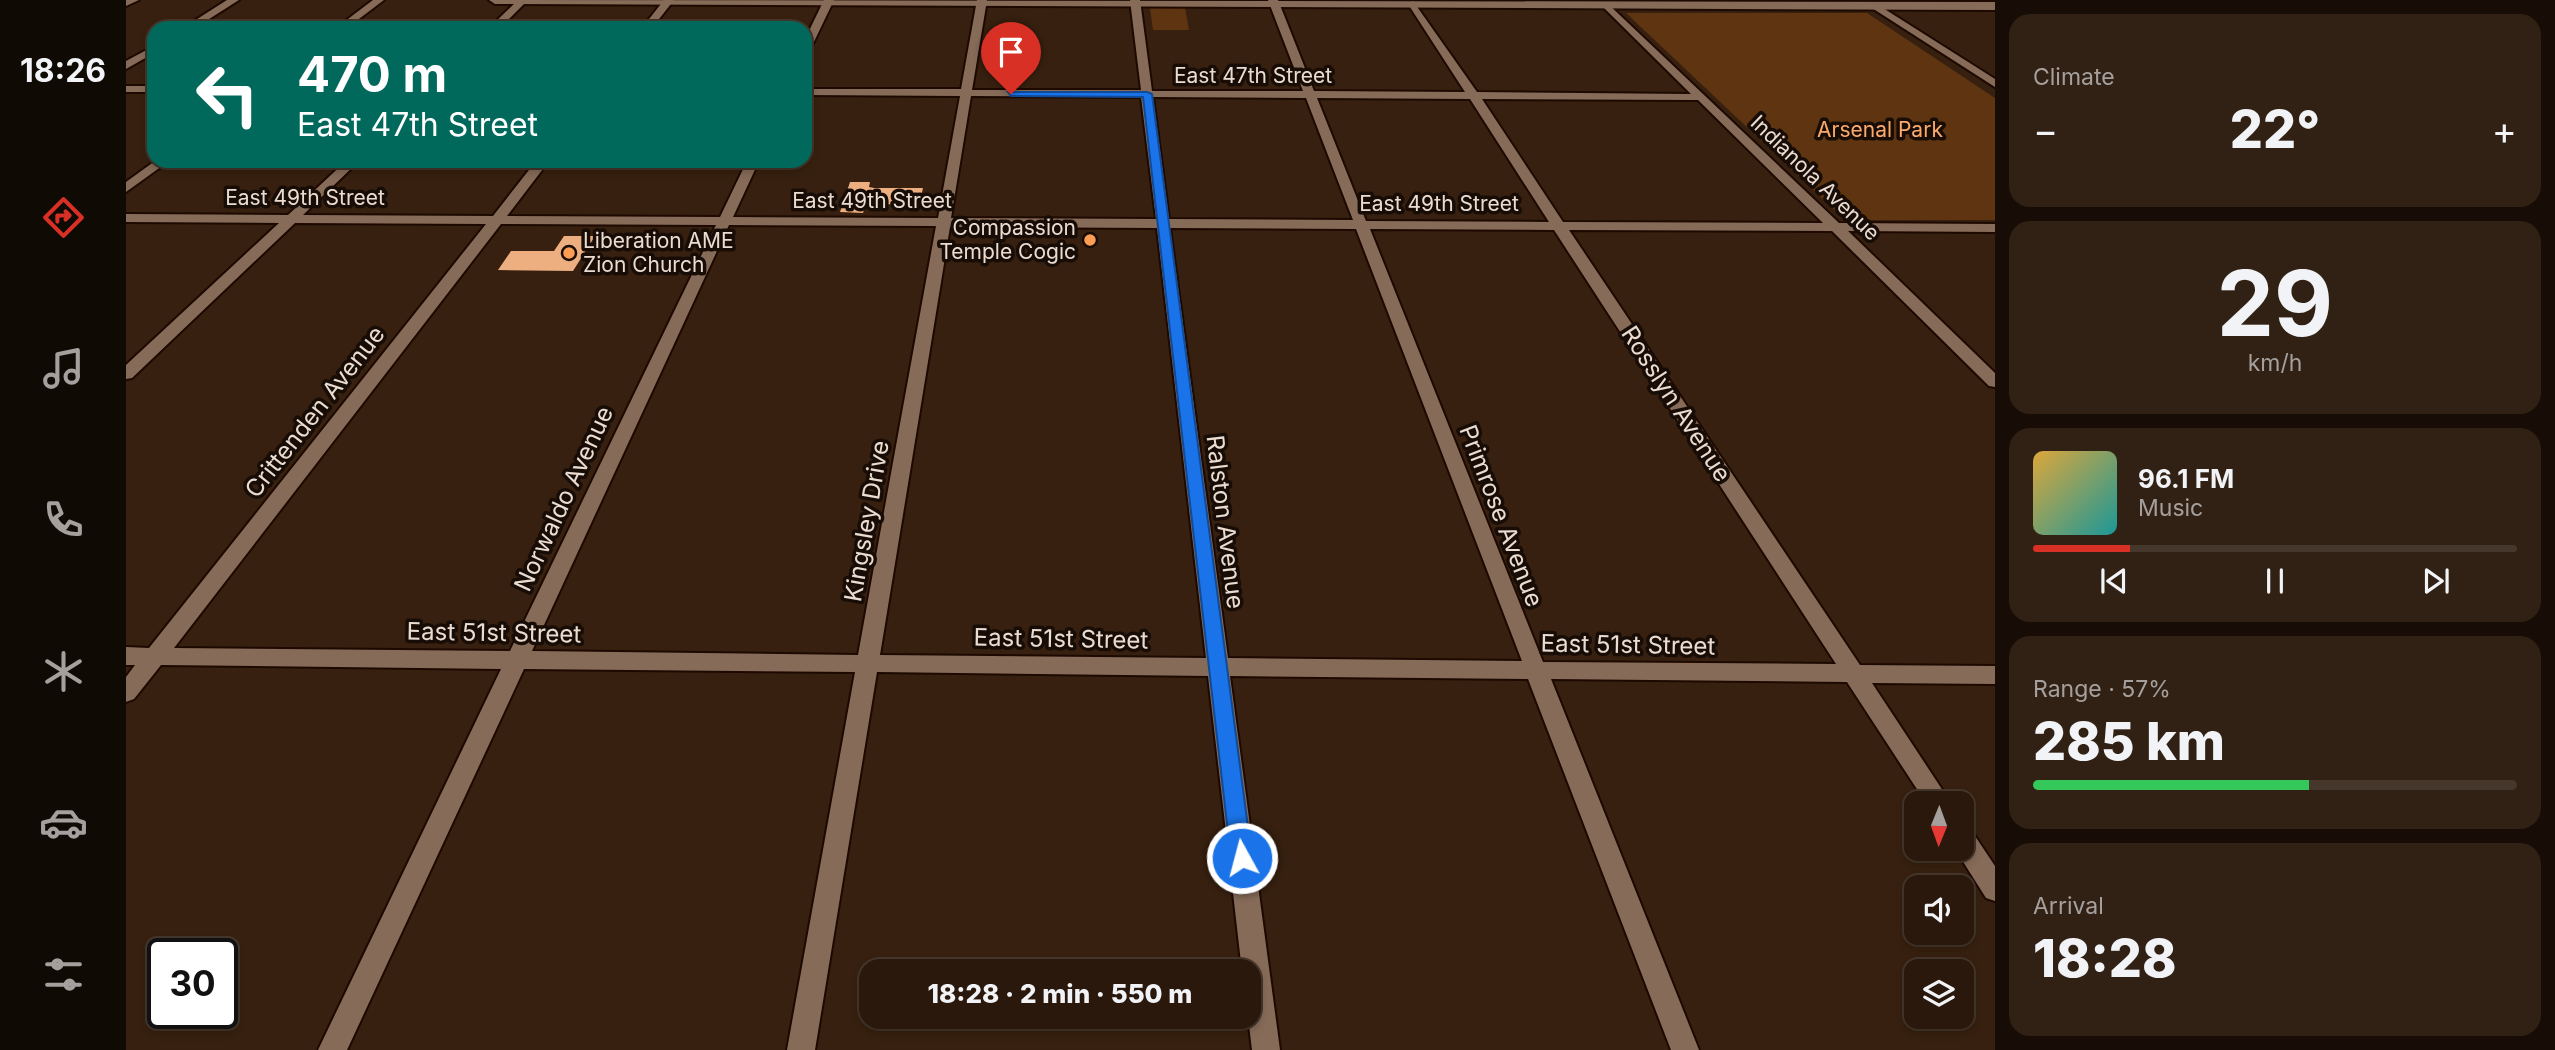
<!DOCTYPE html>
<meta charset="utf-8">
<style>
:root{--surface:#29180b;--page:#312114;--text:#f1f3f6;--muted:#a5a09d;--line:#45372c;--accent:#d93025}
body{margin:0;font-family:Inter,sans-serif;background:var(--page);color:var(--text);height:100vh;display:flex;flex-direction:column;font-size:26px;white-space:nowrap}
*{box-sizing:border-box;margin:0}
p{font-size:23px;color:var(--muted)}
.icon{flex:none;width:38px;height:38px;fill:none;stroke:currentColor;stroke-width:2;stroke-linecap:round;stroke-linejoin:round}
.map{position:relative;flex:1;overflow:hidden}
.sheet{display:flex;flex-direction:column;gap:14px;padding:14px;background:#170d06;width:560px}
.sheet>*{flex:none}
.guide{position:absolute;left:21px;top:21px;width:665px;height:147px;border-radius:21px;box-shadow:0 4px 10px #0003,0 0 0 2px var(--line);background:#00695c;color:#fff;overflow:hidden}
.needle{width:46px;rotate:181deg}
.buttons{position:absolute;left:1778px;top:791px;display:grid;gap:14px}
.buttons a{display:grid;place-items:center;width:70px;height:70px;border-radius:14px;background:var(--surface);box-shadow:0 4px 10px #0003,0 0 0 2px var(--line);font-size:35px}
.speed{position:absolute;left:21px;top:938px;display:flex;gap:14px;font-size:35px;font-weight:700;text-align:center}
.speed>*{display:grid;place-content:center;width:91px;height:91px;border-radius:50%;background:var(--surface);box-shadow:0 4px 10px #0003,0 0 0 2px var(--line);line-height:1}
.speed .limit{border:4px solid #111;border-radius:10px;background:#fff;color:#111}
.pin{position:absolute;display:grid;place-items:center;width:60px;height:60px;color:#fff;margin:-72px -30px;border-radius:50% 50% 50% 0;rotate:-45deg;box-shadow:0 0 7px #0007}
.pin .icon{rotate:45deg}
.me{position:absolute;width:77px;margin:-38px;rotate:353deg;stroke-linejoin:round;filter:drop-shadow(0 0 5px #0008)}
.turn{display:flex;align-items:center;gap:24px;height:147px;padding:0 35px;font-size:32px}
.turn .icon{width:91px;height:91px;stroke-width:2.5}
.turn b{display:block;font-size:49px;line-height:60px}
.big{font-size:52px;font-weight:800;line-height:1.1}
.sheet .tile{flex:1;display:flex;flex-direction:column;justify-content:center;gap:10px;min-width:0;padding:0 24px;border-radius:21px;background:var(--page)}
.sheet .dial{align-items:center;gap:0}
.dial b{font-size:91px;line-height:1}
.song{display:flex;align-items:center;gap:21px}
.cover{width:84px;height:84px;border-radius:10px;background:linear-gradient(135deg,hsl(40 70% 55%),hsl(180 70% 35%))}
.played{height:7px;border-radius:4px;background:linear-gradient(90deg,var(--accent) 20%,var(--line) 20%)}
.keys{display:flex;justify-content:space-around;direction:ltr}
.heat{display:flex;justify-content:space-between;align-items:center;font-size:38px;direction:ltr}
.charge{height:10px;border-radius:5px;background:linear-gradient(90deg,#34c759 57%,var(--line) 0)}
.trip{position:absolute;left:733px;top:959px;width:402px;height:70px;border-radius:21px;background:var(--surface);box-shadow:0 4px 10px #0003,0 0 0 2px var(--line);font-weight:800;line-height:70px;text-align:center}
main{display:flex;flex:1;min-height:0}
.tabs{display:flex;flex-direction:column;width:126px;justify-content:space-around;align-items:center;background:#100a04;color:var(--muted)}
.tabs .icon{width:49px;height:49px}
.tabs .on{color:var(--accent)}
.tabs b{font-size:32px;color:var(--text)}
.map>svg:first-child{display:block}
.green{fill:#5e3411}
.building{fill:#edae80}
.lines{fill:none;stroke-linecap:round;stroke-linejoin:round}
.street-casing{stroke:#1d0900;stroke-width:4}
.secondary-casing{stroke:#1d0900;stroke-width:4}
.street{fill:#866b58;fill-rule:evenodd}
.secondary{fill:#866b58;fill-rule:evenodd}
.route{fill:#1a73e8;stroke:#114b97;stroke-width:2}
.poi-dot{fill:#fc9d53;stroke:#170d06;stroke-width:2.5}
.labels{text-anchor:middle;stroke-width:7;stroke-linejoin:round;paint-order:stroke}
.far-street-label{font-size:21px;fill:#ebdcd1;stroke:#170d06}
.far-park-label{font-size:21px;fill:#fdaa6b;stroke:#170d06}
.far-poi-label{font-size:21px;fill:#ebdcd1;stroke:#170d06;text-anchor:end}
.street-label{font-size:24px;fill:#ebdcd1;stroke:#170d06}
</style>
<main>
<nav class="tabs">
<b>18:26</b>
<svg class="icon on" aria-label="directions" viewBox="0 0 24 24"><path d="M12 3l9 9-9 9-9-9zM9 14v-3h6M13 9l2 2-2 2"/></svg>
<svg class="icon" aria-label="music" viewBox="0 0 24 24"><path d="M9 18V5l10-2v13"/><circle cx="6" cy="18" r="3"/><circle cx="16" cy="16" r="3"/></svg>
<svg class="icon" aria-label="phone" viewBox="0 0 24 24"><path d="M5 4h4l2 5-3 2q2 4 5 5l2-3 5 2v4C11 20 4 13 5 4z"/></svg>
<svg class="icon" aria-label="climate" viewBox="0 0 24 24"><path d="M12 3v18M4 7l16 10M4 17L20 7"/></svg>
<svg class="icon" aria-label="car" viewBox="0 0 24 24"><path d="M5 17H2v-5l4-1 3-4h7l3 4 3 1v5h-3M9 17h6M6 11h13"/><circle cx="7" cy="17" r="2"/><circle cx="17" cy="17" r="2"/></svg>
<svg class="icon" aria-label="filters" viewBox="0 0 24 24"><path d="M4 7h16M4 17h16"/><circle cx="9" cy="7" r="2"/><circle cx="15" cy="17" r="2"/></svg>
</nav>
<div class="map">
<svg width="1869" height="1050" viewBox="0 0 1869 1050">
<rect width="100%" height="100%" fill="#37200f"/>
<g class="green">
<path d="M1024,8H1059L1063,30H1027Z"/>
<path d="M1500,13H1741L1869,98V220H1719Z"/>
</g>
<g class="building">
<path d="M724,182H744L743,187L748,188H797L793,206L740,203L737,213L714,212Z"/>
<path d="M438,236H469L447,271L372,270L385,251H428Z"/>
</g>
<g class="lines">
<defs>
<g id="street">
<path d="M0,0H13L0,6Z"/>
<path d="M101,0H113L69,28H57Z"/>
<path d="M247,0H258L221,28H210Z"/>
<path d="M392,0H402L374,28H363Z"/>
<path d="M538,0H548L526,28H516Z"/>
<path d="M698,0H708L684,50L679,53V39Z"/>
<path d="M851,0H861L846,90H1015L1004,0H1014L1026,91H1177L1142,0H1152L1188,91L1339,92L1282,4L1287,1L1351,92L1565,94L1477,7L1480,2L1713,223L1869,224V232L1722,231L1869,373V387L1863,386L1706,231L1443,230L1734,665L1869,666V684L1746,683L1825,803H1800L1721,682L1425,679L1573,1050H1545L1402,679L1104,676L1154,1050H1126L1122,1017L1124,971H1116L1082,676L751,672L689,1050H661L729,672L398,669L221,1050H192L375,669L35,665L8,699L0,702V677L9,665H0V647L23,648L360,224L169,223L6,378L0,379V365L153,223L0,222V214L162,215L220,161H233L177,215L367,216L410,161H423L381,216L594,217L621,161H633L607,217L812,218L834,96L679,95V89H835ZM845,96L1015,97L1030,219L825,218ZM1027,97L1180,98L1227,220L1043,219ZM1191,98L1344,99L1423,222L1240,221ZM1356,99L1572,100L1697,223L1437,222ZM375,224L590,225L384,651L48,648ZM603,225L810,226L732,655L406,651ZM824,227L1031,228L1080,658L754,655ZM1044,228L1230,229L1396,661L1102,658ZM1244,229L1428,230L1710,664L1417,662Z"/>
<path d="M1749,3L1869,79V87L1746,8Z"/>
<path d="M28,46V53L0,69V61Z"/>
<rect x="0" y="86" width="28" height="6"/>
<path d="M29,161H43L0,192V182Z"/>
<path d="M1836,827L1845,830L1869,866V901L1860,898L1829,849H1836Z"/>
</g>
<path id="secondary" d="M363,0L1869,2V10L369,4Z"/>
</defs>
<use href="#street" class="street-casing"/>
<use href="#secondary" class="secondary-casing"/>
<use href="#street" class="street"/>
<use href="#secondary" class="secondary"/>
</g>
<path class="route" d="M882,92H1021L1026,94L1126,858L1123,865L1116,868L1109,865L1105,858L1017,97L885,96Z"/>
<g class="poi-dot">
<circle cx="964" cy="240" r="7"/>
<circle cx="443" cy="253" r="7"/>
</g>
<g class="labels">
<g class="far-street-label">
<text x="1127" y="83">East 47th Street</text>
<text transform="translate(1689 178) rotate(44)" y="7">Indianola Avenue</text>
<text x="179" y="205">East 49th Street</text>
<text x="746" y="208">East 49th Street</text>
<text x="1313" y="211">East 49th Street</text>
</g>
<g class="far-park-label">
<text x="1754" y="137">Arsenal Park</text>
</g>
<g class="far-poi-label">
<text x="950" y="235">Compassion<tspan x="950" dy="24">Temple Cogic</tspan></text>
<text x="457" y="248" text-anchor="start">Liberation AME<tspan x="457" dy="24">Zion Church</tspan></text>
</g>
<g class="street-label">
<text transform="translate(1550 404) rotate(57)" y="8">Rosslyn Avenue</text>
<text transform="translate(189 412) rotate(-52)" y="8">Crittenden Avenue</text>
<text transform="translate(438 499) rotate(-65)" y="8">Norwaldo Avenue</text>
<text transform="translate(1375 516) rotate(69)" y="8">Primrose Avenue</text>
<text transform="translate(741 521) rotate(-80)" y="8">Kingsley Drive</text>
<text transform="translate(1099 522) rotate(83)" y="8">Ralston Avenue</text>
<text transform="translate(368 633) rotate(1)" y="8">East 51st Street</text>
<text transform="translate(935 639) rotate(1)" y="8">East 51st Street</text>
<text transform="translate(1502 645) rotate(1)" y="8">East 51st Street</text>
</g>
</g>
</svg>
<div class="buttons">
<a><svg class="needle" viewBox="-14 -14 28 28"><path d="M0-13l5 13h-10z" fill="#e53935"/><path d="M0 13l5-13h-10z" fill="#a5a09d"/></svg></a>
<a><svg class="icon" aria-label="sound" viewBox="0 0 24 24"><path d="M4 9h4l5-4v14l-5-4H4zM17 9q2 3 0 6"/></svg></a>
<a><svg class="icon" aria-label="layers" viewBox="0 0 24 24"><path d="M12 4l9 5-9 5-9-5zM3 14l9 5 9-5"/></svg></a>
</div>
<div class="speed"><div class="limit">30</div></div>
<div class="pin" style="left:885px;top:94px;background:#d93025"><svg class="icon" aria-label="arrive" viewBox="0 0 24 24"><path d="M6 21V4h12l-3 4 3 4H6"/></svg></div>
<svg class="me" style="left:1116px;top:858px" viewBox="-20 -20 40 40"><circle r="17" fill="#1a73e8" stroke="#fff" stroke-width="3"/><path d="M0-11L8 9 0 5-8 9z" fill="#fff"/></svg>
<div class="trip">18:28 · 2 min · 550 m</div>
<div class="guide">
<div class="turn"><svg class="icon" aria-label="left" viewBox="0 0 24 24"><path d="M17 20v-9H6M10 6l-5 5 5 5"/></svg><div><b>470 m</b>East 47th Street</div></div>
</div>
</div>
<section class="sheet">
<div class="tile"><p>Climate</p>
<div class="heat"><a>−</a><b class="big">22°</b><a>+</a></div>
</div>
<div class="tile dial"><b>29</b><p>km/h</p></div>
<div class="tile">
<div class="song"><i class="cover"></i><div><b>96.1 FM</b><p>Music</p></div></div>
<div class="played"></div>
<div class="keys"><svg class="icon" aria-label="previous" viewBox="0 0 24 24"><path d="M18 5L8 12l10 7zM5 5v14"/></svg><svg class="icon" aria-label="pause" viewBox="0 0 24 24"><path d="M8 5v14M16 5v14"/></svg><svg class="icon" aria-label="next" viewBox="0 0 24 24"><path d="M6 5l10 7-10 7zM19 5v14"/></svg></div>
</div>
<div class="tile"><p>Range · 57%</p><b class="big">285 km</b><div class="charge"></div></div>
<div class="tile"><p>Arrival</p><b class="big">18:28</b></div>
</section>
</main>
